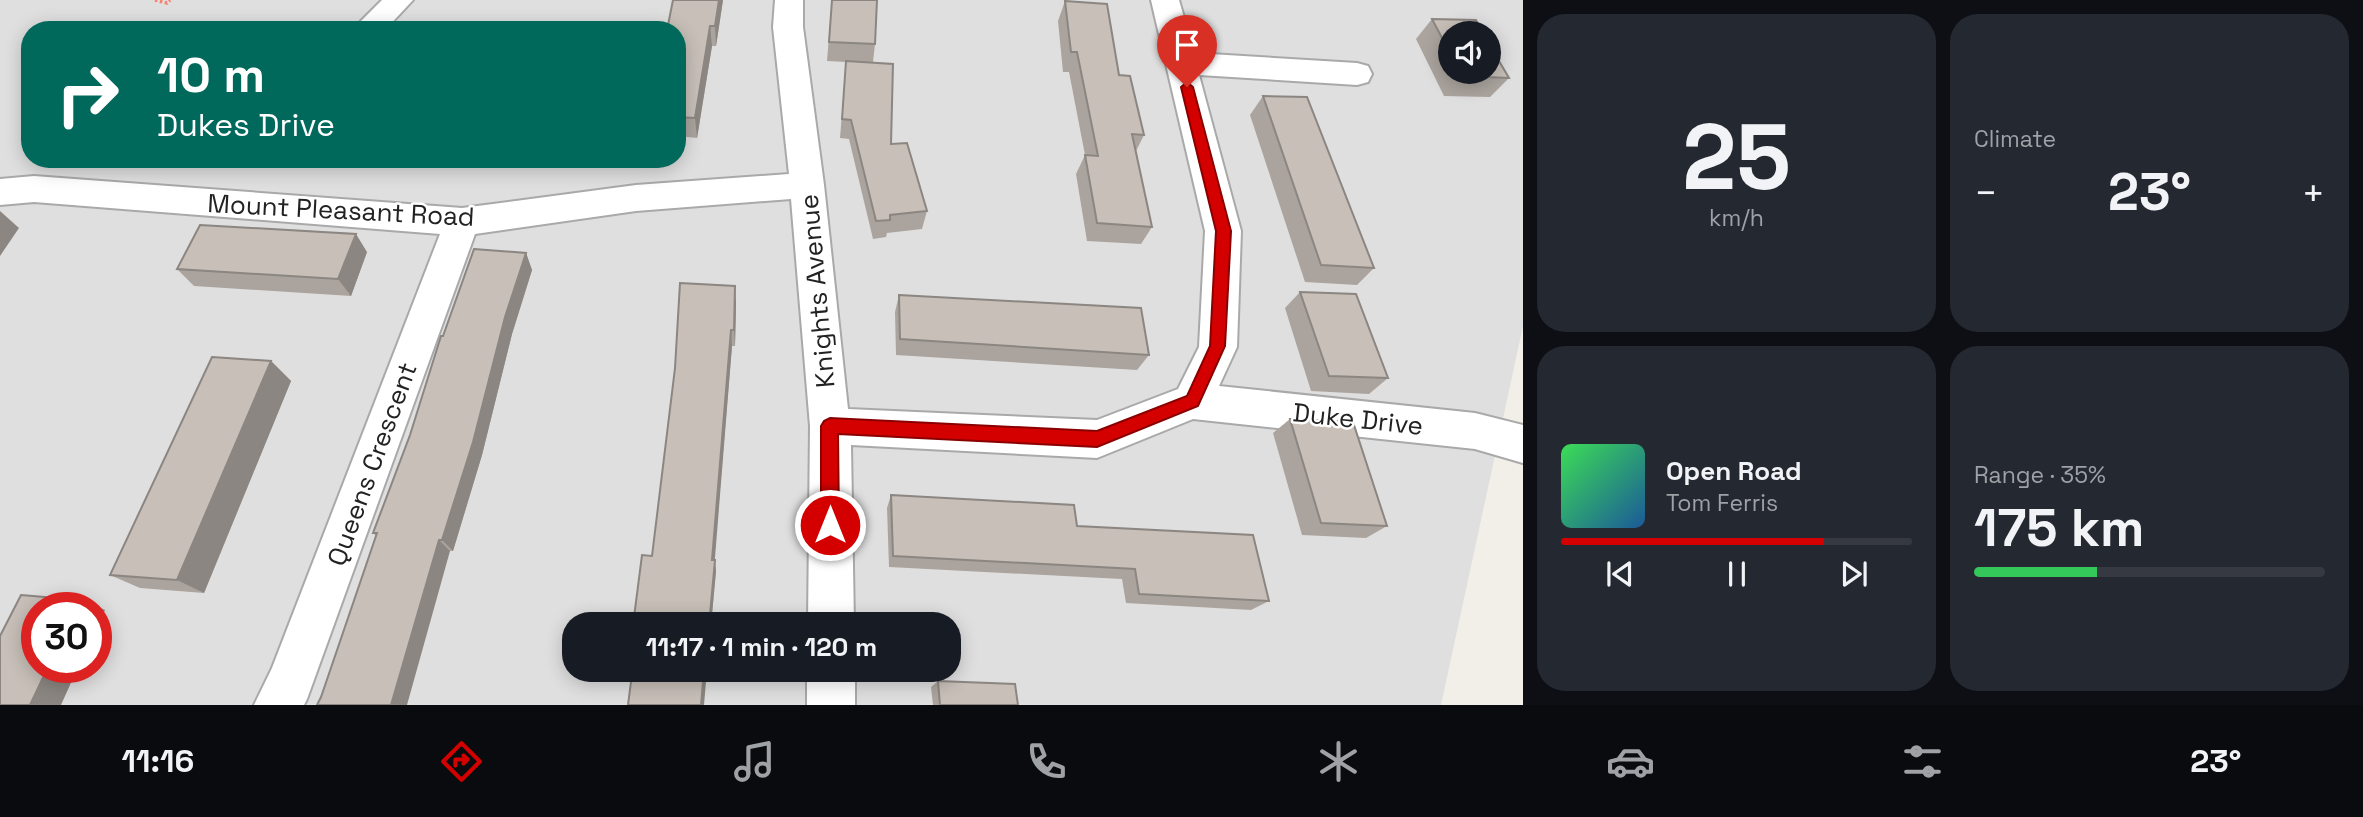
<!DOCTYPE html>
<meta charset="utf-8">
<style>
:root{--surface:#171b24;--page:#242831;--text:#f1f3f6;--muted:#9ea1a6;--line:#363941;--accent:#d40000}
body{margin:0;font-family:"Space Grotesk",sans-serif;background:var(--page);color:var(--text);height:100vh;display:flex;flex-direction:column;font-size:26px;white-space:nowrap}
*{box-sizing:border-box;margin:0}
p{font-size:23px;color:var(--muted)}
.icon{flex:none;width:38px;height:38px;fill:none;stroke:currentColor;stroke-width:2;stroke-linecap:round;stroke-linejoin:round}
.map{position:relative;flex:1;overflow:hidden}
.sheet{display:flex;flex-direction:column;gap:14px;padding:14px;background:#0d0f14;width:840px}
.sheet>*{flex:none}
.hud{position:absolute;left:21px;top:21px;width:665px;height:147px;border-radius:28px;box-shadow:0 4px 18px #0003;background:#00695c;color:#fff;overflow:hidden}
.tools{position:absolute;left:1438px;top:21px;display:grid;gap:14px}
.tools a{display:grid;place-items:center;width:63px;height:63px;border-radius:50%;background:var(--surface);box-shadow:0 4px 18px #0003;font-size:35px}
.speed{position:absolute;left:21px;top:592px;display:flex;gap:14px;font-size:35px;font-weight:700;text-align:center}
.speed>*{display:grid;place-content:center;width:91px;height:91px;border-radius:50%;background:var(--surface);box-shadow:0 4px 18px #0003;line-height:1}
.speed .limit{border:10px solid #d22;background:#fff;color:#111}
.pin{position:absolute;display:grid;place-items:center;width:60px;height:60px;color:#fff;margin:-72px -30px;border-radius:50% 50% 50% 0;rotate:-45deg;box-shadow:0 0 7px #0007}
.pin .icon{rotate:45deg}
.me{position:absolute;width:77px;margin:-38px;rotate:0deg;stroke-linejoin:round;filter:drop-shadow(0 0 5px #0008)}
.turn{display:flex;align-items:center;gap:24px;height:147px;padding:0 21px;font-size:32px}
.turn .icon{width:91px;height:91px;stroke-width:2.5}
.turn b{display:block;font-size:49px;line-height:60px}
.big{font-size:52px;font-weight:800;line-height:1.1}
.sheet .card{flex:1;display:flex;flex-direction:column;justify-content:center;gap:10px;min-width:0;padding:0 24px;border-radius:28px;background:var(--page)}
.sheet .dial{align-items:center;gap:0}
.dial b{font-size:91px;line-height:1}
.song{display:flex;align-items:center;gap:21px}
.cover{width:84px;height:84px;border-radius:10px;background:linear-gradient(135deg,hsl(130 70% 55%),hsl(210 70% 35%))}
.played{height:7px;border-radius:4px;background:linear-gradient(90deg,var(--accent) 75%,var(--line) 75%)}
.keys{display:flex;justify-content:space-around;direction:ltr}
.heat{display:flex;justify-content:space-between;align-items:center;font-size:38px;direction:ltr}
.charge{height:10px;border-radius:5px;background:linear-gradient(90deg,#34c759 35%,var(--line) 0)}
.sheet .tiles{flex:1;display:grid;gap:14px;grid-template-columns:repeat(2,1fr)}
.trip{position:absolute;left:562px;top:612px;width:399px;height:70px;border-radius:28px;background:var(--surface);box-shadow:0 4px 18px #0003;font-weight:800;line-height:70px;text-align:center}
.dock{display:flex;height:112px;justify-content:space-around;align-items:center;background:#090b0e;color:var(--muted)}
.dock .icon{width:49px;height:49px}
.dock .on{color:var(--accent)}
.dock b{font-size:32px;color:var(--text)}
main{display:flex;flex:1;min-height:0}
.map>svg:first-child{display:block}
.residential{fill:#e0dfdf;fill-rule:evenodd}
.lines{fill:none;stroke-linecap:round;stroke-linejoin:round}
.street-casing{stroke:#a9a9a9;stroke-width:4}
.path{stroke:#fa8072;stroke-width:3.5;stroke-dasharray:2.5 2.5;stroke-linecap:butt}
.street{fill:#fff;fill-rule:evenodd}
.wall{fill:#aba49e}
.shaded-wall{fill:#8b8681}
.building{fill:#c7bfb8;stroke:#8b8681;stroke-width:2}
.route{fill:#d40000;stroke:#8a0000;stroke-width:2}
.labels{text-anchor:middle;stroke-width:5;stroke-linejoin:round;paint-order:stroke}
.street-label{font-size:26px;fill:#222;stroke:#fff}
</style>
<main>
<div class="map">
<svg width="1523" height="705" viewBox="0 0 1523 705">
<rect width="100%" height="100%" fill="#f2efe9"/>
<path class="residential" d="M0,0H1523V326L1441,705H0ZM30,30H677V159H30ZM1451,33H1489V72H1451ZM37,607H96V667H37ZM574,625H948V670H574Z"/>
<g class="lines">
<defs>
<g id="street">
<path d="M382,0H413L385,30H352Z"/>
<path d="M775,0H803V27L824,185L848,409L1097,420L1178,389L1199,347L1205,231L1151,0H1179L1194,53L1357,63L1368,66L1372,74L1368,82L1357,85L1199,75L1241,231L1237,347L1219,386L1475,413L1523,425V463L1475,449L1193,419L1097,458L851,445L854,625H808L810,426L791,199L636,211L475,234L307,699L304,705H254L272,668L440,234L34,202L0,205V179L34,176L462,208L636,185L789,174L773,27Z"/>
<rect x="807" y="670" width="48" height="35"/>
</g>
</defs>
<use href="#street" class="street-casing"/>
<path class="path" d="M155,0L167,3L170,0"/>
<use href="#street" class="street"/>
</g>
<g class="wall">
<path d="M673,0H723L716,46H712L697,138L677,136V30Z"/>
<path d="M832,0L875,44L873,62L891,144L927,211L922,229L887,233L886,237L873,239L849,139L840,138L846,62L827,61Z"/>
<path d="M1065,1L1119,75L1144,135L1136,151L1152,227L1141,244L1087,241L1076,174L1085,155L1069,72H1063L1058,21Z"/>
<path d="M1432,19L1451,33V72H1489L1509,78L1490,97L1444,96L1416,39Z"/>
<path d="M1263,96L1374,268L1357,285L1305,282L1250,115Z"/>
<path d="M367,252L351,296L194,286L177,269Z"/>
<path d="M526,253L532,270L512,334L482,455L453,551H450L321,697L376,536L373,533L410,435L443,336Z"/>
<path d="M1300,292L1388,378L1369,394L1311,391L1285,308Z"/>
<path d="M899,295L1149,355L1137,370L896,355L895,312Z"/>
<path d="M736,303L735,346H732L714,560L716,571L711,625H633L652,556Z"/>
<path d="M271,361L291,381L204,593L140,588L110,575Z"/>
<path d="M1290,419L1387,526L1366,538L1302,535L1273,433Z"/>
<path d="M891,495L1077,526L1269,601L1251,610L1126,603L1122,579L889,567L887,508Z"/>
<path d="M938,681L1018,705H933L931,687Z"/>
</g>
<g class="shaded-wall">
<path d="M719,0H723L716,46L715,26Z"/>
<path d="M710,26L712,46L697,138L695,118Z"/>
<path d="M0,211L19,228L0,256Z"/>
<path d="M356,234L367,252L351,296L338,279Z"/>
<path d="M526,253L532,270L512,334L482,455L453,551L442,540L505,317Z"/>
<path d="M735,286L736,303L735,346L734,330Z"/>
<path d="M731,330L732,346L714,570L712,560Z"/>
<path d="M271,361L291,381L204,593L177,580Z"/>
<path d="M439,540L450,551L407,705H391Z"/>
<path d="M715,560L716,571L711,625H709Z"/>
<path d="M81,600L105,610L96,628V607H77Z"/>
<path d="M48,667H78L61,705H30Z"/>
<path d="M704,670H707L704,705H701Z"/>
</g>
<g class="building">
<path d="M673,0H719L715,26H710L695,118L677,117V30H667Z"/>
<path d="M832,0H877L875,44L829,42Z"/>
<path d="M1065,1L1107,4L1119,75L1130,76L1144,135L1132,134L1152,227L1097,223L1085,155L1098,156L1077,52H1071Z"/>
<path d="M1432,19L1476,20L1483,33H1451V55Z"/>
<path d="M1489,44L1509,78L1462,76L1460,72H1489Z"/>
<path d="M846,61L893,64L891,144L907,143L927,211L890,215V220L876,221L851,120L842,119Z"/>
<path d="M1263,96L1307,97L1374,268L1321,265Z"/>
<path d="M200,225L356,234L338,279L177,269Z"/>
<path d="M474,249L526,253L505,317L473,442L442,540H439L391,705H317L321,697L377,533H373L410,435L441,336H443Z"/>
<path d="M680,283L735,286L734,330H731L712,560H715L709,625H633L642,555L652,556L675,368Z"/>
<path d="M1300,292L1356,294L1388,378L1329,376Z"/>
<path d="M899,295L1141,308L1149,355L900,339Z"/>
<path d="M212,357L271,361L177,580L110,575Z"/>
<path d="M1290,419L1353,422L1387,526L1321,523Z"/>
<path d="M891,495L1074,505L1077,526L1253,535L1269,601L1139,594L1135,569L893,556Z"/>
<path d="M21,595L81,600L77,607H37V667H48L30,705H0V636Z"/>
<path d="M627,670H704L701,705H628L632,674L626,673Z"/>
<path d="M938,681L1015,684L1018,705H940Z"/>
</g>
<path class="route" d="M1187,82L1193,87L1231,231L1225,346L1198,406L1097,447L838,434L839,525L837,531L830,534L824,531L821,525V426L824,421L830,418L1097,431L1187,396L1210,346L1216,231L1181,87Z"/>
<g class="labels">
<g class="street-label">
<text transform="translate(341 210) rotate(3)" y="9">Mount Pleasant Road</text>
<text transform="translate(817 291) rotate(-95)" y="9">Knights Avenue</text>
<text transform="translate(1358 419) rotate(6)" y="9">Duke Drive</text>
<text transform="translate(372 464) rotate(-70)" y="9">Queens Crescent</text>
</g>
</g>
</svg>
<div class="tools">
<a><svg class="icon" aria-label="sound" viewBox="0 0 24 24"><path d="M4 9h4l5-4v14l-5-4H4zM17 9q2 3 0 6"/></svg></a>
</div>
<div class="speed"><div class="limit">30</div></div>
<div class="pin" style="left:1187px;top:87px;background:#d93025"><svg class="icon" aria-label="arrive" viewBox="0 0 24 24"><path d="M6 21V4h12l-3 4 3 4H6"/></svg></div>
<svg class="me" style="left:830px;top:525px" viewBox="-20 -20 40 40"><circle r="17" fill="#d40000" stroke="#fff" stroke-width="3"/><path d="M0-11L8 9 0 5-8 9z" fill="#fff"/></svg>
<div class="trip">11:17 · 1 min · 120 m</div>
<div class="hud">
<div class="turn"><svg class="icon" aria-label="right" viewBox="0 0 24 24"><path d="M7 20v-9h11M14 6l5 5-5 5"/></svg><div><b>10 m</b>Dukes Drive</div></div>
</div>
</div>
<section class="sheet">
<div class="tiles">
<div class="card dial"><b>25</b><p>km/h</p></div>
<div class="card"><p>Climate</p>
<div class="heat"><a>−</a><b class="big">23°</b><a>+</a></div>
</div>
<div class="card">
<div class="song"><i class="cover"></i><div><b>Open Road</b><p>Tom Ferris</p></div></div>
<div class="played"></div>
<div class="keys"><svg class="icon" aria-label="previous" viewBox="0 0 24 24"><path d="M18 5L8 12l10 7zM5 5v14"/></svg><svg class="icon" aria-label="pause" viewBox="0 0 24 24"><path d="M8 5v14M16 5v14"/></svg><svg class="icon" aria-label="next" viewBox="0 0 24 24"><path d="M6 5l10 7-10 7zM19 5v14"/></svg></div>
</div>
<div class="card"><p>Range · 35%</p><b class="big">175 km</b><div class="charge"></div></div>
</div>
</section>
</main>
<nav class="dock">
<b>11:16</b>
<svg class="icon on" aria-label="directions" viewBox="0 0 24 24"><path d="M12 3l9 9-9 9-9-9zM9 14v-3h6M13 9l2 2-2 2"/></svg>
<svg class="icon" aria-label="music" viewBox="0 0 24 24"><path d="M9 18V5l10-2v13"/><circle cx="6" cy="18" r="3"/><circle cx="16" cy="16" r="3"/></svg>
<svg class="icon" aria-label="phone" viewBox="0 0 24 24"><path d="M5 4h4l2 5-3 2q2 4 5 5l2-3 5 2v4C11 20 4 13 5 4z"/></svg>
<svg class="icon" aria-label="climate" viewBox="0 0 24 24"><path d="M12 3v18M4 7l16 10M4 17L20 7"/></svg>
<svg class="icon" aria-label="car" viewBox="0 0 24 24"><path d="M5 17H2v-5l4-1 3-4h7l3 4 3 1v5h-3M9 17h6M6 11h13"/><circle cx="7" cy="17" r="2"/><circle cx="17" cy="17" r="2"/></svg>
<svg class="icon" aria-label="filters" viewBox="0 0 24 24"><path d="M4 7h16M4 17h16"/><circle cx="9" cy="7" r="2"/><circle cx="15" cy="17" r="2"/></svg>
<b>23°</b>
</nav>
